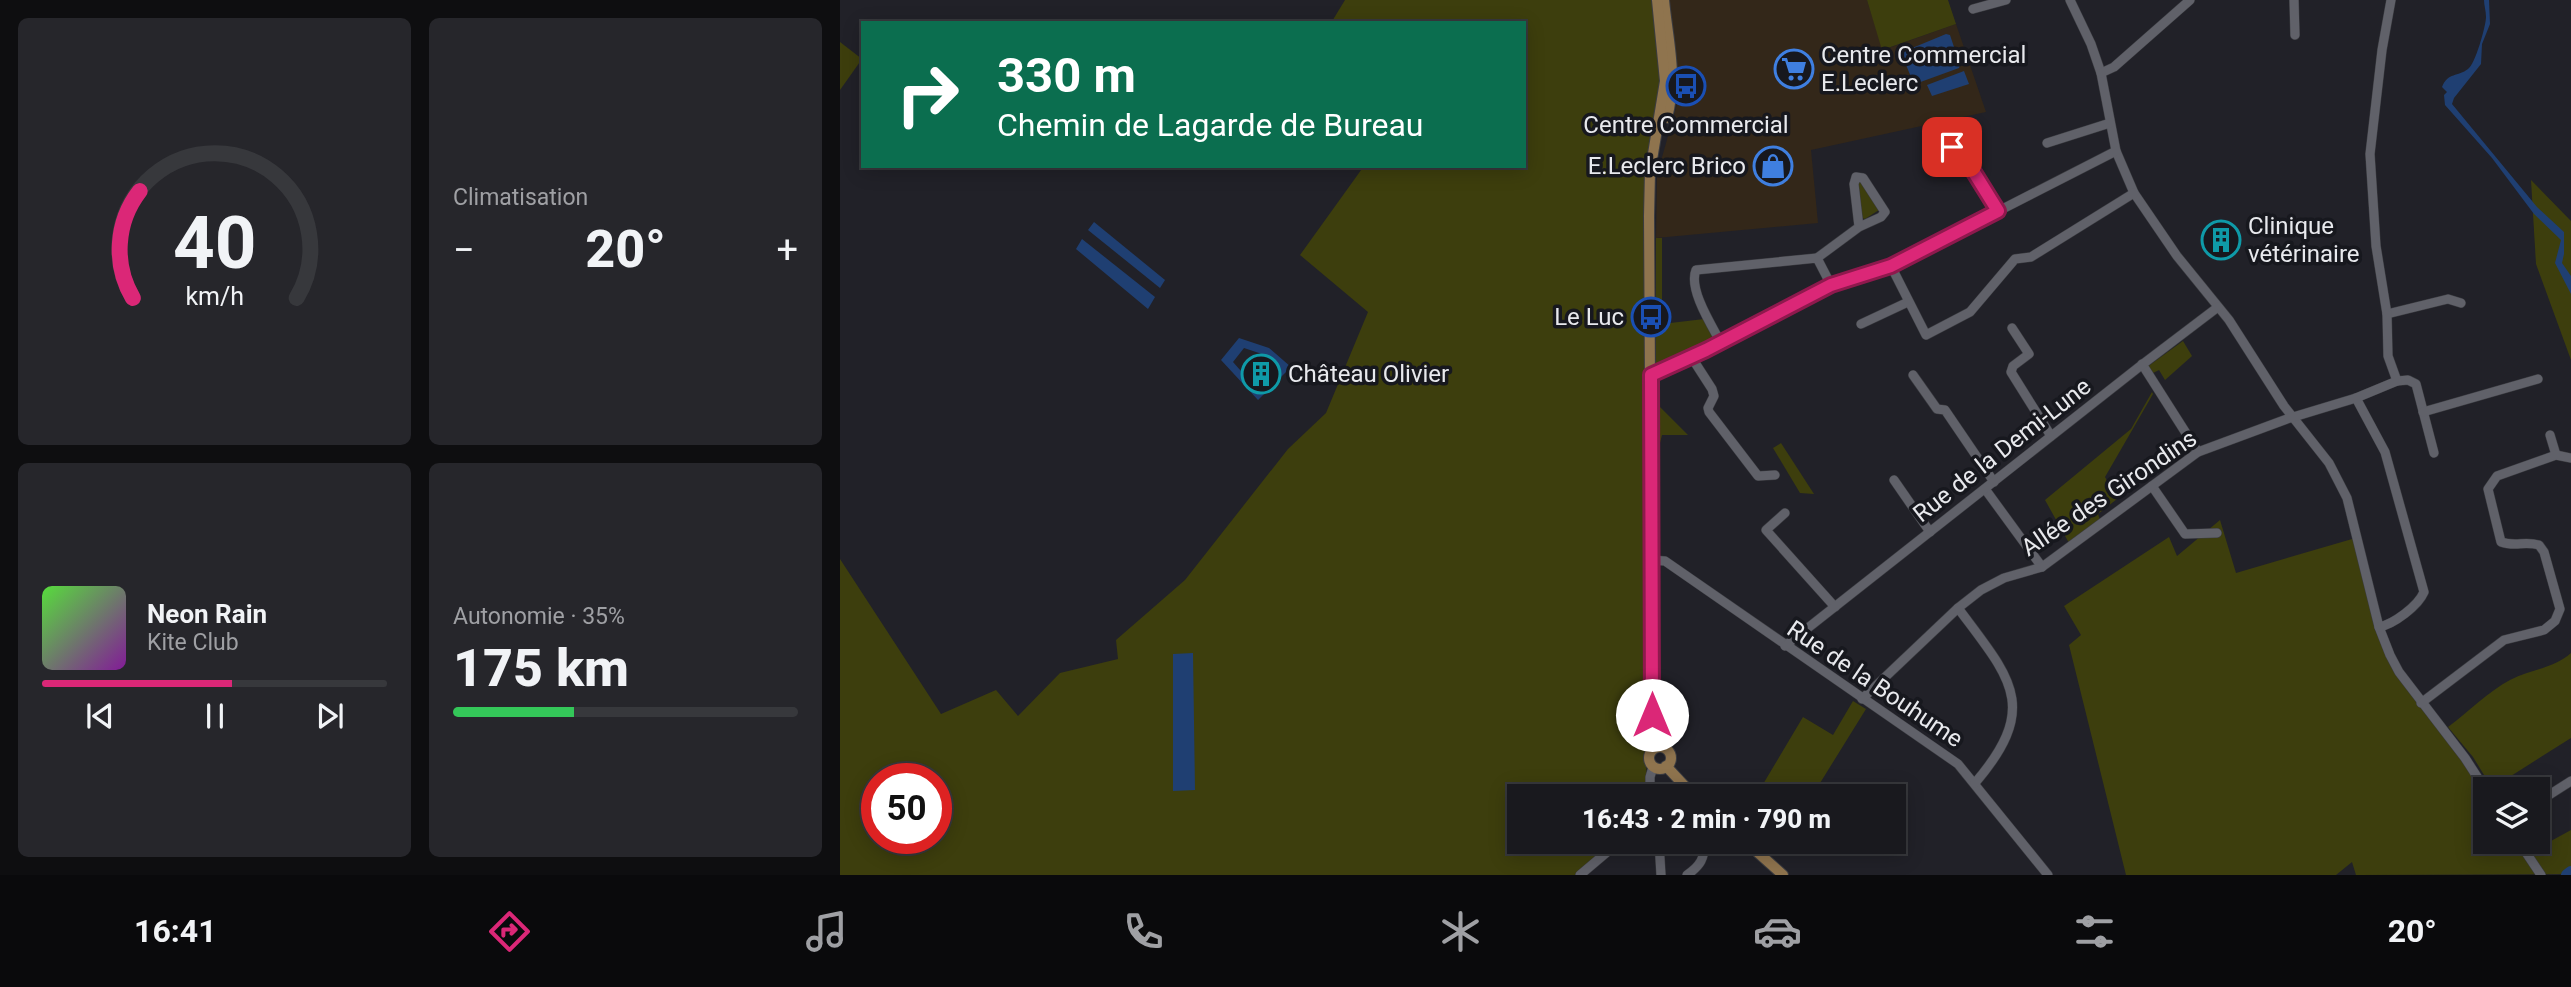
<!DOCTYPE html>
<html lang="fr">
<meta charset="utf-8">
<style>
:root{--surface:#19191e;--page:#26262b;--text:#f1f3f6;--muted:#9fa0a4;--line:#37383c;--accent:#db2777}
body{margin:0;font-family:Roboto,sans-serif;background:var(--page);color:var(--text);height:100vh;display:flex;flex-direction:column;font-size:26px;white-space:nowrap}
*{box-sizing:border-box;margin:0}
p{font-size:23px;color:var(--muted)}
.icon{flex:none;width:38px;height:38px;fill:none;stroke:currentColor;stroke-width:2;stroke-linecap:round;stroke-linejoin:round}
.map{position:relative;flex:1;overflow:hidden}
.details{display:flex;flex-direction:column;gap:18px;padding:18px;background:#0e0e10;width:840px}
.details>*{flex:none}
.guide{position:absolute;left:21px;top:21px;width:665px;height:147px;border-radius:0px;box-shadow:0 4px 18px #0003,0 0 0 2px var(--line);background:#0b6e4f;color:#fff;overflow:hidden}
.buttons{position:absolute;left:1633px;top:777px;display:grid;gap:14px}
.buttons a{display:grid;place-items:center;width:77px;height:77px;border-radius:0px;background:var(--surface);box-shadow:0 4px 18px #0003,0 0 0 2px var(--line);font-size:35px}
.speed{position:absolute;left:21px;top:763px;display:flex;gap:14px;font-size:35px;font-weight:700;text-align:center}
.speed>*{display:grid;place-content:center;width:91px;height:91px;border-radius:50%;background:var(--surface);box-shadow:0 4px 18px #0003,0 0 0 2px var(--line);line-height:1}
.speed .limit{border:10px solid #d22;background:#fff;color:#111}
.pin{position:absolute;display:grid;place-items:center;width:60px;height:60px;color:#fff;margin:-30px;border-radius:14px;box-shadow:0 4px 10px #0006}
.me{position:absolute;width:77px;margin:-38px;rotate:0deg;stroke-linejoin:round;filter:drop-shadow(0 0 5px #0008)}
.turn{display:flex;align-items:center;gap:24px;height:147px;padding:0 21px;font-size:32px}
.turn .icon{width:91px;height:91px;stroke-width:2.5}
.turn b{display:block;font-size:49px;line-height:60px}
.big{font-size:52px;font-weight:800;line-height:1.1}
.details .widget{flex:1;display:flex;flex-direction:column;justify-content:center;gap:10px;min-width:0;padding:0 24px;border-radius:10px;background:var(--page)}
.details .dial{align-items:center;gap:0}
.dial svg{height:182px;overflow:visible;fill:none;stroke:var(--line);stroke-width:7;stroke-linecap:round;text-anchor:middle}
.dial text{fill:var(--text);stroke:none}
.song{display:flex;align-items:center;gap:21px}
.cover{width:84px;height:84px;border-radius:10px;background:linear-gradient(135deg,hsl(110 70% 55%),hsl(290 70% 35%))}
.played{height:7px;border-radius:4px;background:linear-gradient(90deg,var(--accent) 55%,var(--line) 55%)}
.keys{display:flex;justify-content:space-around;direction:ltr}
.heat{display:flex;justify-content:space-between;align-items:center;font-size:38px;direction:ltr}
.charge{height:10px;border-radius:5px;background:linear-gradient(90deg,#34c759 35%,var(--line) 0)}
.details .tiles{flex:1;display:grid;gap:18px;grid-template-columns:repeat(2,1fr)}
.trip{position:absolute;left:667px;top:784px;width:399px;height:70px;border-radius:0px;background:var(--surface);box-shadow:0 4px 18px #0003,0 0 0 2px var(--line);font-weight:800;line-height:70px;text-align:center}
.menu{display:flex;height:112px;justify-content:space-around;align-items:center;background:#0a0a0c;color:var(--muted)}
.menu .icon{width:49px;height:49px}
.menu .on{color:var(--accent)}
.menu b{font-size:32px;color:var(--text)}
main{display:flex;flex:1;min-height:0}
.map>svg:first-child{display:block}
.commercial{fill:#332719}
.green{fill:#3d3e0d;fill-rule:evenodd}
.water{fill:#1f3f72;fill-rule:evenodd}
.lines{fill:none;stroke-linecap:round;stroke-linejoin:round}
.river{stroke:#1f3f72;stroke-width:12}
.minor-casing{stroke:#3b3c41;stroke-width:10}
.major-casing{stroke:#3b3c41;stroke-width:12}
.minor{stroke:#606169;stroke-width:9}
.major{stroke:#8f744e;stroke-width:10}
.route-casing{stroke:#8e194d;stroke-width:18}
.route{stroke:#db2777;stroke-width:12}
.labels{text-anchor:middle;stroke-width:7;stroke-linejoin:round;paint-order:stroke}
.poi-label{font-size:24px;fill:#e8e9ed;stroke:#17181e;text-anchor:start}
.street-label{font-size:24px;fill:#e8e9ed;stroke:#17181e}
</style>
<main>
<section class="details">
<div class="tiles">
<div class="widget dial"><svg viewBox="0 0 100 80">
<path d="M14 69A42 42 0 1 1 86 69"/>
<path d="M14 69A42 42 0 0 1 17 22" stroke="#db2777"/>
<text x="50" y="56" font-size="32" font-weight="700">40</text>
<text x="50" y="72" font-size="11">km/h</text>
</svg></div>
<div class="widget"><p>Climatisation</p>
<div class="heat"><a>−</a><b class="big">20°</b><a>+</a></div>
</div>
<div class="widget">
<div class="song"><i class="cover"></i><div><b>Neon Rain</b><p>Kite Club</p></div></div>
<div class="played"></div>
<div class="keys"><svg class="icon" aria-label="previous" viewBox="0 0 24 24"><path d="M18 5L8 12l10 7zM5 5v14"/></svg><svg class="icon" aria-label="pause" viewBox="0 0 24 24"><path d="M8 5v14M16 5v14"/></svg><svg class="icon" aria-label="next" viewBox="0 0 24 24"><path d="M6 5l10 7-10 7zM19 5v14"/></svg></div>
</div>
<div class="widget"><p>Autonomie · 35%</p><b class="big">175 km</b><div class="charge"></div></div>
</div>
</section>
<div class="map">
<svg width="1731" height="875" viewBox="0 0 1731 875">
<rect width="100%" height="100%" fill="#212128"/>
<path class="commercial" d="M825,0H1027L1043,50L1116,24L1146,112L971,150L978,223L816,238L817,175L839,97Z"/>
<g class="green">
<path d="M505,0H824L833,94L817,152L814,180L812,715C803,742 805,768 810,796H679V842H779L740,875H0V559L101,714L156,690L178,716L220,673L278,659L276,640L345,580L448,449L486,413L528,312L460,255L524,166H684V23H491ZM37,779H96V838H37Z"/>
<path d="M1027,0H1108L1116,24L1042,50Z"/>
<path d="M0,42L22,59L0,90Z"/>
<path d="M1691,180L1731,221V360L1696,264Z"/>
<path d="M1018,182H1021L1039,210L1025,219L1022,218Z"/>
<path d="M816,238H822V324L864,319L874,338V340L823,366L821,370L816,368Z"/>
<path d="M1343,341L1352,356L1325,380L1319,370L1311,374L1307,367Z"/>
<path d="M1312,392L1313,394L1265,477L1277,499L1258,514L1260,520L1229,543L1205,500L1291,429Z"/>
<path d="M816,403L848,435H822L820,443L816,442Z"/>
<path d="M941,443L974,494L960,493L933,448Z"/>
<path d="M1380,520L1396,573L1519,537L1550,655L1645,789V842H1679L1687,854L1731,830V874L1516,875L1512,862L1496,875H1286L1229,645L1241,635L1224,606L1329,537L1337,556Z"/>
<path d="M1731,653V738L1652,788L1633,757L1608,727C1628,712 1649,691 1670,680C1691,669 1713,669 1731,653Z"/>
<path d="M1013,701L1026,709L972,796H916L963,717L993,735Z"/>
</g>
<g class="water">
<path d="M1644,0H1649L1650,24L1642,44L1641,64L1614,98L1612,104L1697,207L1724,232V254L1722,263L1731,276V294L1715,263L1721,240L1694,214L1652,158L1605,105L1604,95L1607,92L1602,87C1608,72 1618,77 1628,69C1635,65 1646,26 1646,17C1646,11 1644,5 1644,0Z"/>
<path d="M1106,34L1110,35L1120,65L1119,68L1075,84L1073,82L1062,55L1065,51Z"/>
<path d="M1124,71L1129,84L1092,96L1087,85Z"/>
<path d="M254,222L325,280L320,288L248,230Z"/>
<path d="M242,239L315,297L308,309L236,249Z"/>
<path d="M399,338L429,348L451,367L418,400L381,360ZM404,348L422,354L439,370L435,375L432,373L419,387L421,390L420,393H416V388L393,362Z"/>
<path d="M353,653L355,790L333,791V654Z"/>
</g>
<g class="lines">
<path class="river" d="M1727,875L1731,872"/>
<defs>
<g id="minor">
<path d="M1230,0L1251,44L1261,73L1276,151L1294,193L1337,256L1389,320L1444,406L1489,463L1507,498L1539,627L1550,655L1559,672L1625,758L1645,789"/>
<path d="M1454,0L1455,35"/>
<path d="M1133,9L1166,0"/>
<path d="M1261,73L1274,67L1350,0"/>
<path d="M1207,143L1270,123"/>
<path d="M1112,147L1122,153L1158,211"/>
<path d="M977,258L1019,227L1041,217L1045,212L1023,178L1016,177L1014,184L1019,227"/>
<path d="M1051,266L1086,335L1130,312L1175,259L1191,257L1294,193"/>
<path d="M1547,314L1608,299L1621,303"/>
<path d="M1021,324L1068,302"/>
<path d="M1172,328L1189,354L1173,366L1171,372L1211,436"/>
<path d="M881,343C872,326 848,289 856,270L977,258L991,285"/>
<path d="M852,358L872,389L874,396L868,408L869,412L918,476L935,475"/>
<path d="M1302,364L1358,452"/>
<path d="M811,375L827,370L881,343L991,285L1051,266L1276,151"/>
<path d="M1073,375L1097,409L1105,410L1154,482"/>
<path d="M1557,381L1568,380L1576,384L1594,453"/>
<path d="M1516,398L1545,452L1584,592C1578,606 1554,624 1539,627"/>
<path d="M1583,412L1698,379"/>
<path d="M1710,435L1716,455"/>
<path d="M1054,480L1090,532"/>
<path d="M1312,486L1345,534L1377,533"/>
<path d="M1145,489L1202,567"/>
<path d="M945,513L926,530L995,607"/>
<path d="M811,560L825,561L1118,764L1208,875"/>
<path d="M1118,608C1170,678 1201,706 1135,783"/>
<path d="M945,646L1299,367L1378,307"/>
<path d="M1022,699L1118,608L1141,590L1164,578L1202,567L1358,452L1447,419L1516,398L1557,381L1548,356L1547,314L1536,246L1530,154L1542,50L1551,0"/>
<path d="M1581,703L1664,640L1704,630L1715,621L1720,609L1704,552L1699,545C1684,541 1675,547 1661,542L1648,489L1657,476L1716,455L1731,458"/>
<path d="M810,796V777L813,767"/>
<path d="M1698,802L1731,781"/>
<path d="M819,842L821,875"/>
<path d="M1679,842L1701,875"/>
<path d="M740,875L779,842"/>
<path d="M847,875C861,865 864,859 865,842"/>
</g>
<g id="major">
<path d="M824,0C828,42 838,75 827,118"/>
<path d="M816,747L813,734L812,715L809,216L810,172L825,81L817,0"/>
<circle cx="820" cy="758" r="11"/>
<path d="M826,766L854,796"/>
<path d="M906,842L943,875"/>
</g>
</defs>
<use href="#minor" class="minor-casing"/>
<use href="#major" class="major-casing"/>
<use href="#minor" class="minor"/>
<use href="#major" class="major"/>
</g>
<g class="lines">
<defs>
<path id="route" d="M812,715L811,375L866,350L991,285L1051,266L1158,211L1122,153L1112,147"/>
</defs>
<use href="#route" class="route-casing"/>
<use href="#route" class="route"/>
</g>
<defs>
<symbol id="supermarket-ring" viewBox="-11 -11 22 22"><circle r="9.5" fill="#17181e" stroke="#3f7fe0" stroke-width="1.5"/><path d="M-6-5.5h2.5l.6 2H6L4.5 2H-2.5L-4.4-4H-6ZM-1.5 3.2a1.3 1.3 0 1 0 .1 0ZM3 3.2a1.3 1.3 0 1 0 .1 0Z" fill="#3f7fe0"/></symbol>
<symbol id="bus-ring" viewBox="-11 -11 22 22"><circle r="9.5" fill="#17181e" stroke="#1a4fb4" stroke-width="1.5"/><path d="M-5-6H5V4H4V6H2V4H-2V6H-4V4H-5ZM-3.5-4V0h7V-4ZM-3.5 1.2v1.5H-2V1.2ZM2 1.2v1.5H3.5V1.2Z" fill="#1a4fb4"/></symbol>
<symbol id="shop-ring" viewBox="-11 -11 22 22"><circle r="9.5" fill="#17181e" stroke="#3f7fe0" stroke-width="1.5"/><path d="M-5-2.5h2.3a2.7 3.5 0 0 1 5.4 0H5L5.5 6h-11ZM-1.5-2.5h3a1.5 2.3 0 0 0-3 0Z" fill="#3f7fe0"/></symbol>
<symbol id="building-ring" viewBox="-11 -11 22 22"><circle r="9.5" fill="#17181e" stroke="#0f9aa8" stroke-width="1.5"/><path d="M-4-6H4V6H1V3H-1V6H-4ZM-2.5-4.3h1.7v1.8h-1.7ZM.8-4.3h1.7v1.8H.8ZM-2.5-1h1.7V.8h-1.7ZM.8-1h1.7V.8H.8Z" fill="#0f9aa8"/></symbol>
</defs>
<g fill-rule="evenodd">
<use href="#supermarket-ring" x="932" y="47" width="44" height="44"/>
<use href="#bus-ring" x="824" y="64" width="44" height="44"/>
<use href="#shop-ring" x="911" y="144" width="44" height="44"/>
<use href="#building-ring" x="1359" y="218" width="44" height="44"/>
<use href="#bus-ring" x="789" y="295" width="44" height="44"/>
<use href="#building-ring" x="399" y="352" width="44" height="44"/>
</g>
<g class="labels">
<g class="poi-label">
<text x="981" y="63">Centre Commercial<tspan x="981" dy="28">E.Leclerc</tspan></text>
<text x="846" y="133" text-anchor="middle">Centre Commercial</text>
<text x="906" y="174" text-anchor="end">E.Leclerc Brico</text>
<text x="1408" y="234">Clinique<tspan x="1408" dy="28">vétérinaire</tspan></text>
<text x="784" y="325" text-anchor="end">Le Luc</text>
<text x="448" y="382">Château Olivier</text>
</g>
<g class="street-label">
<text transform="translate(1162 450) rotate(-38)" y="8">Rue de la Demi-Lune</text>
<text transform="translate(1269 493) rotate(-34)" y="8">Allée des Girondins</text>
<text transform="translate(1035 684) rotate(34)" y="8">Rue de la Bouhume</text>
</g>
</g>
</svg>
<div class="buttons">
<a><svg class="icon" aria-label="layers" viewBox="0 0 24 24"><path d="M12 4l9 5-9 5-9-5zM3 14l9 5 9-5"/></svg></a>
</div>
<div class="speed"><div class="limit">50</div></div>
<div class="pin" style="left:1112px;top:147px;background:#d93025"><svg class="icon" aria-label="arrive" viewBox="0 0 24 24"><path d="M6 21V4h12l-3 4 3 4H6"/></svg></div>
<svg class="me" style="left:812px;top:715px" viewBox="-20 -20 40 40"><circle r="19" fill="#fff"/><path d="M0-13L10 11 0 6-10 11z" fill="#db2777"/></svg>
<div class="trip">16:43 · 2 min · 790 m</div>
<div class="guide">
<div class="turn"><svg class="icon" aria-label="right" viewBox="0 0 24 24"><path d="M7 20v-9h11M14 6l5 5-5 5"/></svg><div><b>330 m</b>Chemin de Lagarde de Bureau</div></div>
</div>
</div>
</main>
<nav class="menu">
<b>16:41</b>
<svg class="icon on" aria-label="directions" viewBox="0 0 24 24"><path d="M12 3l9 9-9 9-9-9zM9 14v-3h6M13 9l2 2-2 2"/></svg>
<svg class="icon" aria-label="music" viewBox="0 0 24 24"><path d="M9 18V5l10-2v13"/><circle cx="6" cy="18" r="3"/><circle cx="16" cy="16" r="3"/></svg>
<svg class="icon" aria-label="phone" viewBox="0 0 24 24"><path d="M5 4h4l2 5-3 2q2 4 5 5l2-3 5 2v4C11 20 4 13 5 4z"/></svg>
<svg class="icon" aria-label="climate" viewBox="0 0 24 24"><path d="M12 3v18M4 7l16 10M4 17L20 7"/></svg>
<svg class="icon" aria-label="car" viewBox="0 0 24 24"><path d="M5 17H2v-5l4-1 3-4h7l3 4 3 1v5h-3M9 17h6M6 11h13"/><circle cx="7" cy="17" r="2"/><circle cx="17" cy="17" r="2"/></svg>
<svg class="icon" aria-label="filters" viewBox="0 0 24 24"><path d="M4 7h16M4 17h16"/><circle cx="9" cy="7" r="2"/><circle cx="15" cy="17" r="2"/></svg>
<b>20°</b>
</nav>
